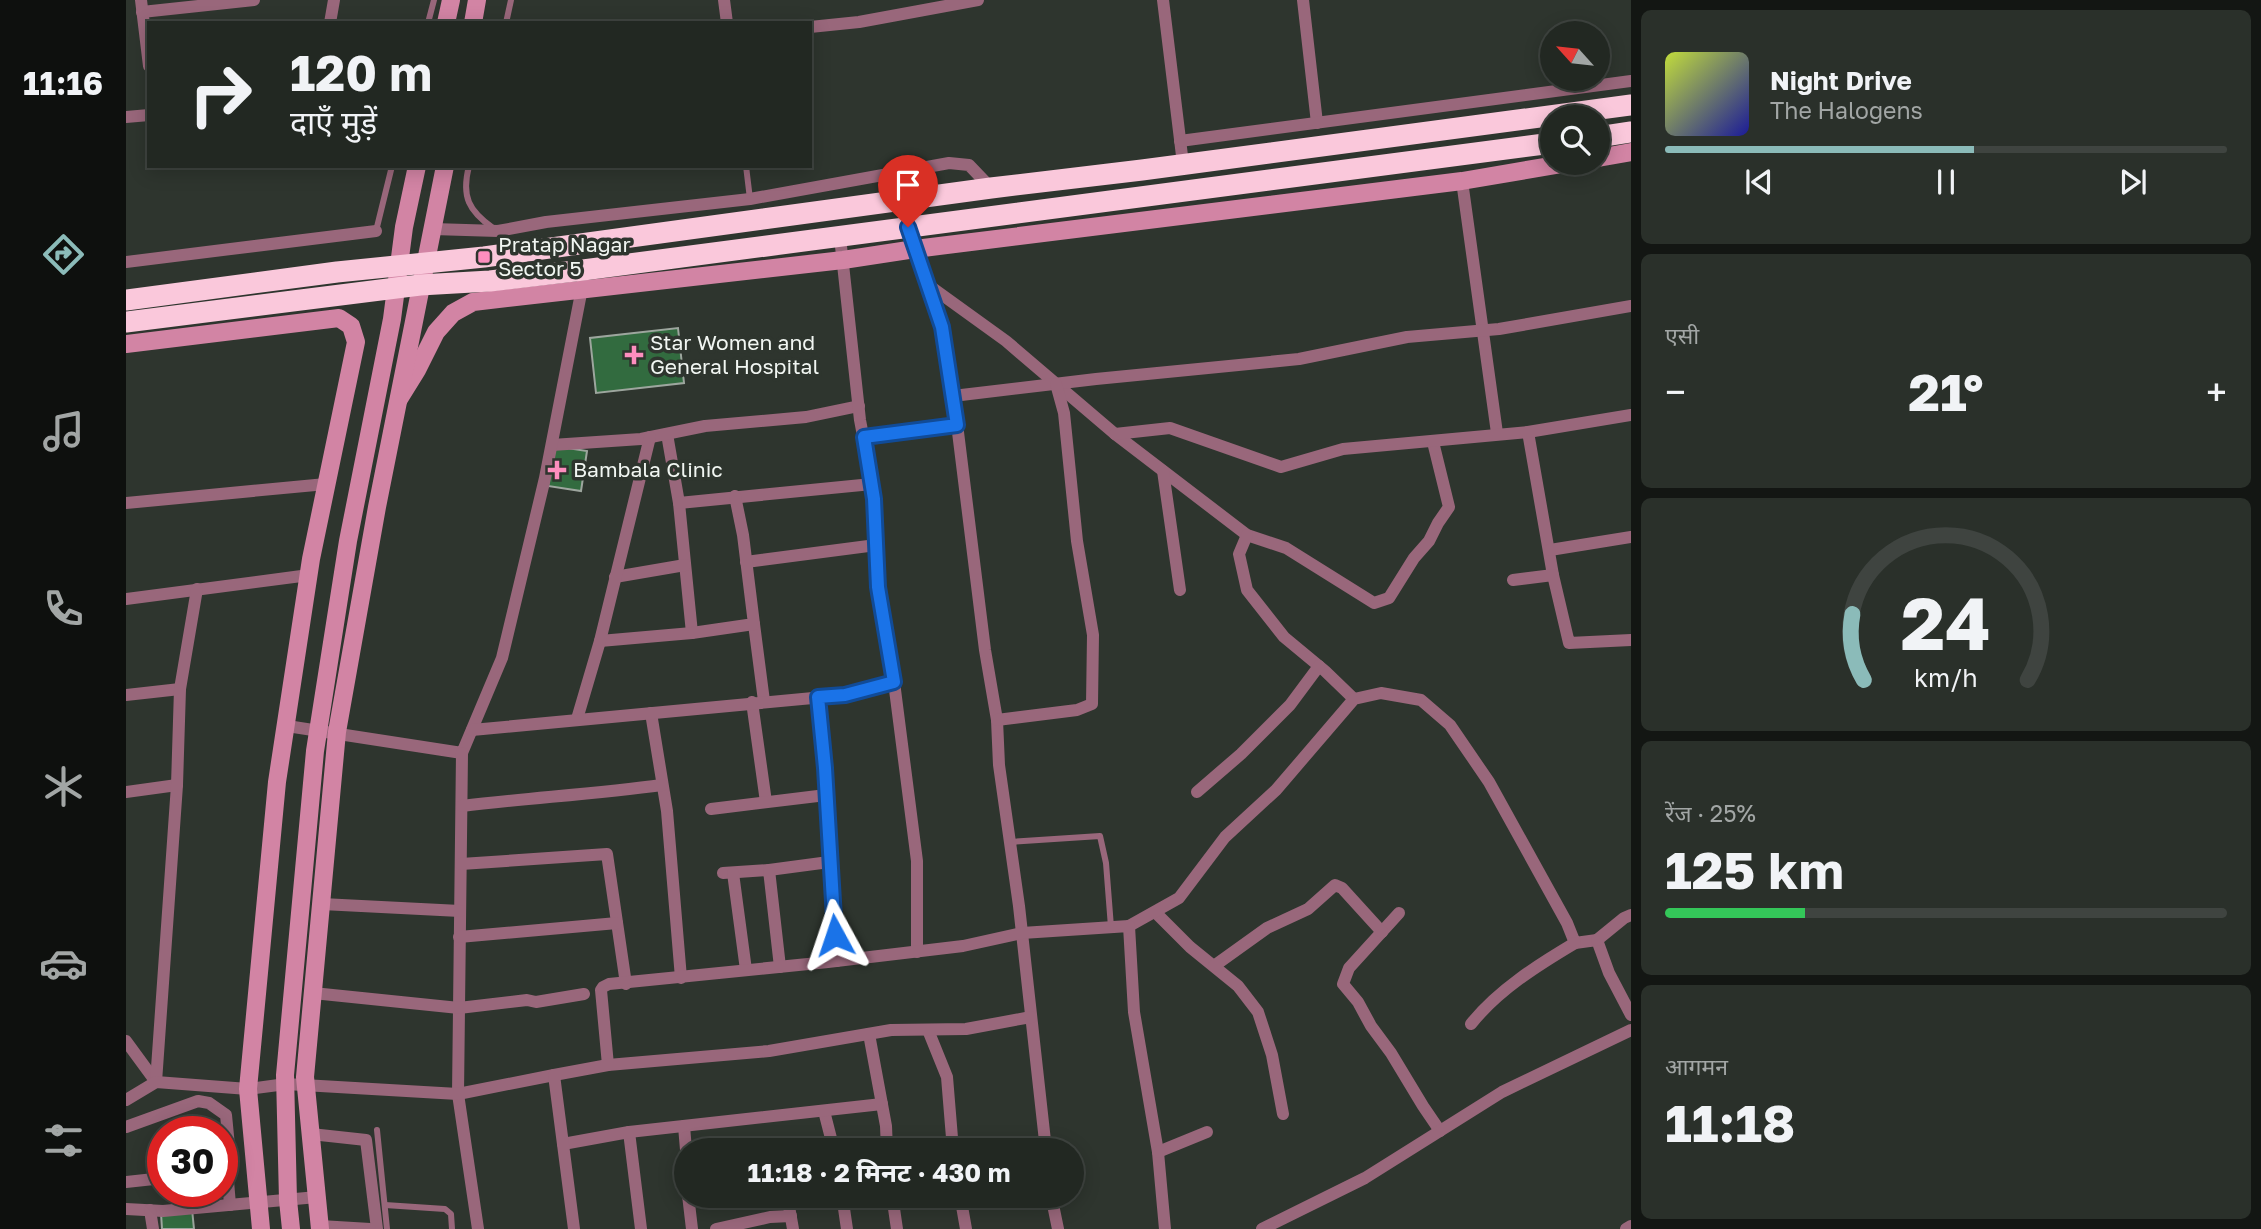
<!DOCTYPE html>
<html lang="hi">
<meta charset="utf-8">
<style>
:root{--surface:#222822;--page:#2a302a;--text:#f1f3f6;--muted:#a2a6a5;--line:#3f4440;--accent:#8bbbb9}
body{margin:0;font-family:"Golos Text","Noto Sans Devanagari",sans-serif;background:var(--page);color:var(--text);height:100vh;display:flex;flex-direction:column;font-size:26px;white-space:nowrap}
*{box-sizing:border-box;margin:0}
p{font-size:23px;color:var(--muted)}
.icon{flex:none;width:38px;height:38px;fill:none;stroke:currentColor;stroke-width:2;stroke-linecap:round;stroke-linejoin:round}
.map{position:relative;flex:1;overflow:hidden}
.details{display:flex;flex-direction:column;gap:10px;padding:10px;background:#131613;width:630px}
.details>*{flex:none}
.top-card{position:absolute;left:21px;top:21px;width:665px;height:147px;border-radius:0px;box-shadow:0 4px 18px #0003,0 0 0 2px var(--line);background:#222822;color:var(--text);overflow:hidden}
.needle{width:46px;rotate:297deg}
.buttons{position:absolute;left:1414px;top:21px;display:grid;gap:14px}
.buttons a{display:grid;place-items:center;width:70px;height:70px;border-radius:50%;background:var(--surface);box-shadow:0 4px 18px #0003,0 0 0 2px var(--line);font-size:35px}
.speed{position:absolute;left:21px;top:1116px;display:flex;gap:14px;font-size:35px;font-weight:700;text-align:center}
.speed>*{display:grid;place-content:center;width:91px;height:91px;border-radius:50%;background:var(--surface);box-shadow:0 4px 18px #0003,0 0 0 2px var(--line);line-height:1}
.speed .limit{border:10px solid #d22;background:#fff;color:#111}
.pin{position:absolute;display:grid;place-items:center;width:60px;height:60px;color:#fff;margin:-72px -30px;border-radius:50% 50% 50% 0;rotate:-45deg;box-shadow:0 0 7px #0007}
.pin .icon{rotate:45deg}
.me{position:absolute;width:77px;margin:-38px;rotate:355deg;stroke-linejoin:round;filter:drop-shadow(0 0 5px #0008)}
.turn{display:flex;align-items:center;gap:24px;height:147px;padding:0 28px;font-size:32px}
.turn .icon{width:91px;height:91px;stroke-width:2.5}
.turn b{display:block;font-size:49px;line-height:60px}
.big{font-size:52px;font-weight:700;line-height:1.1}
.details .widget{flex:1;display:flex;flex-direction:column;justify-content:center;gap:10px;min-width:0;padding:0 24px;border-radius:10px;background:var(--page)}
.details .dial{align-items:center;gap:0}
.dial svg{height:182px;overflow:visible;fill:none;stroke:var(--line);stroke-width:7;stroke-linecap:round;text-anchor:middle}
.dial text{fill:var(--text);stroke:none}
.song{display:flex;align-items:center;gap:21px}
.cover{width:84px;height:84px;border-radius:10px;background:linear-gradient(135deg,hsl(70 70% 55%),hsl(240 70% 35%))}
.played{height:7px;border-radius:4px;background:linear-gradient(90deg,var(--accent) 55%,var(--line) 55%)}
.keys{display:flex;justify-content:space-around;direction:ltr}
.heat{display:flex;justify-content:space-between;align-items:center;font-size:38px;direction:ltr}
.charge{height:10px;border-radius:5px;background:linear-gradient(90deg,#34c759 25%,var(--line) 0)}
.trip{position:absolute;left:548px;top:1138px;width:410px;height:70px;border-radius:35px;background:var(--surface);box-shadow:0 4px 18px #0003,0 0 0 2px var(--line);font-weight:700;line-height:70px;text-align:center}
main{display:flex;flex:1;min-height:0}
.menu{display:flex;flex-direction:column;width:126px;justify-content:space-around;align-items:center;background:#0e100e;color:var(--muted)}
.menu .icon{width:49px;height:49px}
.menu .on{color:var(--accent)}
.menu b{font-size:32px;color:var(--text)}
.map>svg:first-child{display:block}
.building{fill:#326b3f;stroke:#9da69e;stroke-width:2}
.lines{fill:none;stroke-linecap:round;stroke-linejoin:round}
.lane{stroke:#99677b;stroke-width:6}
.street{stroke:#99677b;stroke-width:12}
.secondary{stroke:#d284a4;stroke-width:18}
.highway{stroke:#fac8db;stroke-width:21}
.route-casing{stroke:#114b97;stroke-width:18}
.route{stroke:#1a73e8;stroke-width:12}
.poi-dot{fill:#fd8ebe;stroke:#2e352e;stroke-width:2.5}
.labels{text-anchor:middle;stroke-width:7;stroke-linejoin:round;paint-order:stroke}
.poi-label{font-size:21px;fill:#f1f6f2;stroke:#2e352e;text-anchor:start}
</style>
<main>
<nav class="menu">
<b>11:16</b>
<svg class="icon on" aria-label="directions" viewBox="0 0 24 24"><path d="M12 3l9 9-9 9-9-9zM9 14v-3h6M13 9l2 2-2 2"/></svg>
<svg class="icon" aria-label="music" viewBox="0 0 24 24"><path d="M9 18V5l10-2v13"/><circle cx="6" cy="18" r="3"/><circle cx="16" cy="16" r="3"/></svg>
<svg class="icon" aria-label="phone" viewBox="0 0 24 24"><path d="M5 4h4l2 5-3 2q2 4 5 5l2-3 5 2v4C11 20 4 13 5 4z"/></svg>
<svg class="icon" aria-label="climate" viewBox="0 0 24 24"><path d="M12 3v18M4 7l16 10M4 17L20 7"/></svg>
<svg class="icon" aria-label="car" viewBox="0 0 24 24"><path d="M5 17H2v-5l4-1 3-4h7l3 4 3 1v5h-3M9 17h6M6 11h13"/><circle cx="7" cy="17" r="2"/><circle cx="17" cy="17" r="2"/></svg>
<svg class="icon" aria-label="filters" viewBox="0 0 24 24"><path d="M4 7h16M4 17h16"/><circle cx="9" cy="7" r="2"/><circle cx="15" cy="17" r="2"/></svg>
</nav>
<div class="map">
<svg width="1505" height="1229" viewBox="0 0 1505 1229">
<rect width="100%" height="100%" fill="#2e352e"/>
<g class="building">
<path d="M552,328L558,383L470,393L464,338Z"/>
<path d="M428,446L461,451L455,491L422,486Z"/>
<path d="M66,1209L68,1229H36L35,1213Z"/>
</g>
<g class="lines">
<g class="lane">
<path d="M302,23L308,0"/>
<path d="M380,23L385,0"/>
<path d="M343,166C335,197 343,211 367,228"/>
<path d="M620,166L624,199"/>
<path d="M250,231L266,166"/>
<path d="M884,842L974,836L980,863L985,927"/>
<path d="M251,1130L261,1229"/>
<path d="M259,1205L319,1209L325,1214L326,1229"/>
</g>
<g class="street">
<path d="M15,0L23,66"/>
<path d="M598,0L601,23"/>
<path d="M1037,0L1057,164"/>
<path d="M1177,0L1191,123"/>
<path d="M16,12L128,0"/>
<path d="M204,23L208,0"/>
<path d="M684,27L733,22L852,0"/>
<path d="M0,117L23,115"/>
<path d="M1054,141L1505,81"/>
<path d="M1336,181L1371,433"/>
<path d="M782,227L816,327L830,416L859,650L871,720L873,765L893,906L920,1150"/>
<path d="M307,229L372,231L420,222L624,199L823,163L843,165L865,188"/>
<path d="M0,262L250,231"/>
<path d="M801,284L880,341L989,434L1121,535L1160,548L1248,603L1263,598L1288,558L1303,541L1312,523L1323,507L1307,442"/>
<path d="M827,396L970,379L1173,359L1281,337L1373,329L1505,306"/>
<path d="M1402,432L1427,575"/>
<path d="M541,434L553,503L566,633"/>
<path d="M989,434L1044,428L1155,467L1217,449L1402,432L1505,415"/>
<path d="M738,437L831,425"/>
<path d="M426,445L515,439L579,426L680,417L733,406"/>
<path d="M1037,471L1054,590"/>
<path d="M0,503L200,484"/>
<path d="M553,503L746,484"/>
<path d="M1121,535L1113,554L1121,590L1158,637L1199,671L1228,699"/>
<path d="M1424,550L1505,537"/>
<path d="M620,562L750,545"/>
<path d="M489,577L559,565"/>
<path d="M1387,580L1427,575L1443,643L1505,640"/>
<path d="M0,599L183,575"/>
<path d="M628,624L638,701"/>
<path d="M474,641L566,633L628,624L617,535L609,496"/>
<path d="M768,682L791,861V952"/>
<path d="M0,695L54,689"/>
<path d="M692,697L699,768L706,908L711,961"/>
<path d="M626,702L640,802"/>
<path d="M525,713L541,811L555,978"/>
<path d="M451,719L474,641L524,437"/>
<path d="M871,720L951,710L966,704L967,635L951,541L938,413L930,384"/>
<path d="M161,726L336,753L376,658L419,478L457,283"/>
<path d="M346,730L719,695L768,682L752,587L749,499L734,420L714,237"/>
<path d="M336,753L332,1094L352,1229"/>
<path d="M0,792L51,785"/>
<path d="M1071,792L1115,754L1164,705L1193,666"/>
<path d="M336,806C402,798 469,794 536,785"/>
<path d="M585,809L700,795"/>
<path d="M335,864L481,854L500,984"/>
<path d="M597,873L643,870"/>
<path d="M607,873L620,970"/>
<path d="M196,904L334,911"/>
<path d="M1029,912L1064,947L1112,986L1132,1012L1146,1055L1157,1114"/>
<path d="M1273,913L1223,968L1217,984L1232,1002L1245,1026L1265,1053L1297,1106L1314,1131"/>
<path d="M1003,926L1053,898L1099,837L1150,790L1228,699L1255,693L1295,700L1324,725L1363,782L1441,923L1449,943L1471,940L1483,973L1505,1015"/>
<path d="M333,937L491,923"/>
<path d="M1471,940L1498,918L1505,915"/>
<path d="M1088,966L1141,928L1182,909L1209,885L1216,888L1256,932"/>
<path d="M654,967L643,870L703,862"/>
<path d="M187,993L333,1008L401,1000L410,1002L458,994"/>
<path d="M1345,1024C1372,990 1412,965 1449,943"/>
<path d="M802,1030L821,1077L827,1150"/>
<path d="M743,1034L760,1126L761,1150"/>
<path d="M0,1041L30,1082"/>
<path d="M482,1065L475,990L477,987L483,984L702,962L837,946L896,933L1003,926L1008,1012L1032,1152L1039,1229"/>
<path d="M30,1082L51,785L54,689L71,589"/>
<path d="M0,1100L30,1082L122,1089L160,1084L332,1094L428,1075"/>
<path d="M698,1111L708,1150"/>
<path d="M558,1126L560,1150"/>
<path d="M0,1127L72,1101L83,1103L100,1115L104,1156L101,1169L96,1170"/>
<path d="M503,1132L515,1229"/>
<path d="M185,1134L240,1140L251,1229"/>
<path d="M437,1144L503,1132L756,1104"/>
<path d="M1032,1152L1081,1132"/>
<path d="M101,1169L104,1205"/>
<path d="M0,1182L37,1178"/>
<path d="M562,1195L566,1229"/>
<path d="M661,1195L667,1229"/>
<path d="M716,1195L721,1229"/>
<path d="M766,1195L771,1229"/>
<path d="M834,1195L840,1229"/>
<path d="M925,1195L932,1229"/>
<path d="M0,1209L37,1211L191,1197"/>
<path d="M24,1210L27,1229"/>
<path d="M194,1226L244,1229"/>
<path d="M448,1229L428,1075L482,1065L643,1051L765,1030L840,1029L905,1017"/>
<path d="M590,1229L644,1217L665,1216"/>
<path d="M1136,1229L1239,1178L1376,1092L1505,1030"/>
<path d="M1500,1229L1505,1226"/>
</g>
<g class="secondary">
<path d="M320,23L325,0"/>
<path d="M347,23L351,0"/>
<path d="M1472,158L1505,152"/>
<path d="M0,344L213,318L225,326L230,342L185,559L151,782L122,1089L135,1229"/>
<path d="M273,399L291,370L310,332L327,313L347,302L717,260L789,249L1336,181L1442,163"/>
<path d="M165,1229L162,1200L159,1075L189,751L222,541L266,319L278,227L291,166"/>
<path d="M194,1229L179,1077L211,732L251,507L319,166"/>
</g>
<g class="highway">
<path d="M1472,137L1505,132"/>
<path d="M0,300L211,272L358,257L865,188L1016,170L1505,105"/>
<path d="M0,322L294,285L364,281L457,270L1426,143"/>
</g>
</g>
<g class="lines">
<defs>
<path id="route" d="M709,935L699,768L692,697L719,695L768,682L752,587L748,499L738,437L831,425L816,327L782,227"/>
</defs>
<use href="#route" class="route-casing"/>
<use href="#route" class="route"/>
</g>
<g class="poi-dot">
<rect x="351" y="250" width="14" height="14" rx="3.5"/>
<path d="M504.5 344.5h7v7h7v7h-7v7h-7v-7h-7v-7h7z"/>
<path d="M427.5 459.5h7v7h7v7h-7v7h-7v-7h-7v-7h7z"/>
</g>
<g class="labels">
<g class="poi-label">
<text x="372" y="252">Pratap Nagar<tspan x="372" dy="24">Sector 5</tspan></text>
<text x="524" y="350">Star Women and<tspan x="524" dy="24">General Hospital</tspan></text>
<text x="447" y="477">Bambala Clinic</text>
</g>
</g>
</svg>
<div class="buttons">
<a><svg class="needle" viewBox="-14 -14 28 28"><path d="M0-13l5 13h-10z" fill="#e53935"/><path d="M0 13l5-13h-10z" fill="#a2a6a5"/></svg></a>
<a><svg class="icon" aria-label="search" viewBox="0 0 24 24"><circle cx="10" cy="10" r="6"/><path d="M15 15l6 6"/></svg></a>
</div>
<div class="speed"><div class="limit">30</div></div>
<div class="pin" style="left:782px;top:227px;background:#d93025"><svg class="icon" aria-label="arrive" viewBox="0 0 24 24"><path d="M6 21V4h12l-3 4 3 4H6"/></svg></div>
<svg class="me" style="left:709px;top:935px" viewBox="-20 -20 40 40"><path d="M0-17L14 15 0 8-14 15z" fill="#1a73e8" stroke="#fff" stroke-width="4"/></svg>
<div class="trip">11:18 · 2 मिनट · 430 m</div>
<div class="top-card">
<div class="turn"><svg class="icon" aria-label="right" viewBox="0 0 24 24"><path d="M7 20v-9h11M14 6l5 5-5 5"/></svg><div><b>120 m</b>दाएँ मुड़ें</div></div>
</div>
</div>
<section class="details">
<div class="widget">
<div class="song"><i class="cover"></i><div><b>Night Drive</b><p>The Halogens</p></div></div>
<div class="played"></div>
<div class="keys"><svg class="icon" aria-label="previous" viewBox="0 0 24 24"><path d="M18 5L8 12l10 7zM5 5v14"/></svg><svg class="icon" aria-label="pause" viewBox="0 0 24 24"><path d="M8 5v14M16 5v14"/></svg><svg class="icon" aria-label="next" viewBox="0 0 24 24"><path d="M6 5l10 7-10 7zM19 5v14"/></svg></div>
</div>
<div class="widget"><p>एसी</p>
<div class="heat"><a>−</a><b class="big">21°</b><a>+</a></div>
</div>
<div class="widget dial"><svg viewBox="0 0 100 80">
<path d="M14 69A42 42 0 1 1 86 69"/>
<path d="M14 69A42 42 0 0 1 9 40" stroke="#8bbbb9"/>
<text x="50" y="56" font-size="32" font-weight="700">24</text>
<text x="50" y="72" font-size="11">km/h</text>
</svg></div>
<div class="widget"><p>रेंज · 25%</p><b class="big">125 km</b><div class="charge"></div></div>
<div class="widget"><p>आगमन</p><b class="big">11:18</b></div>
</section>
</main>
